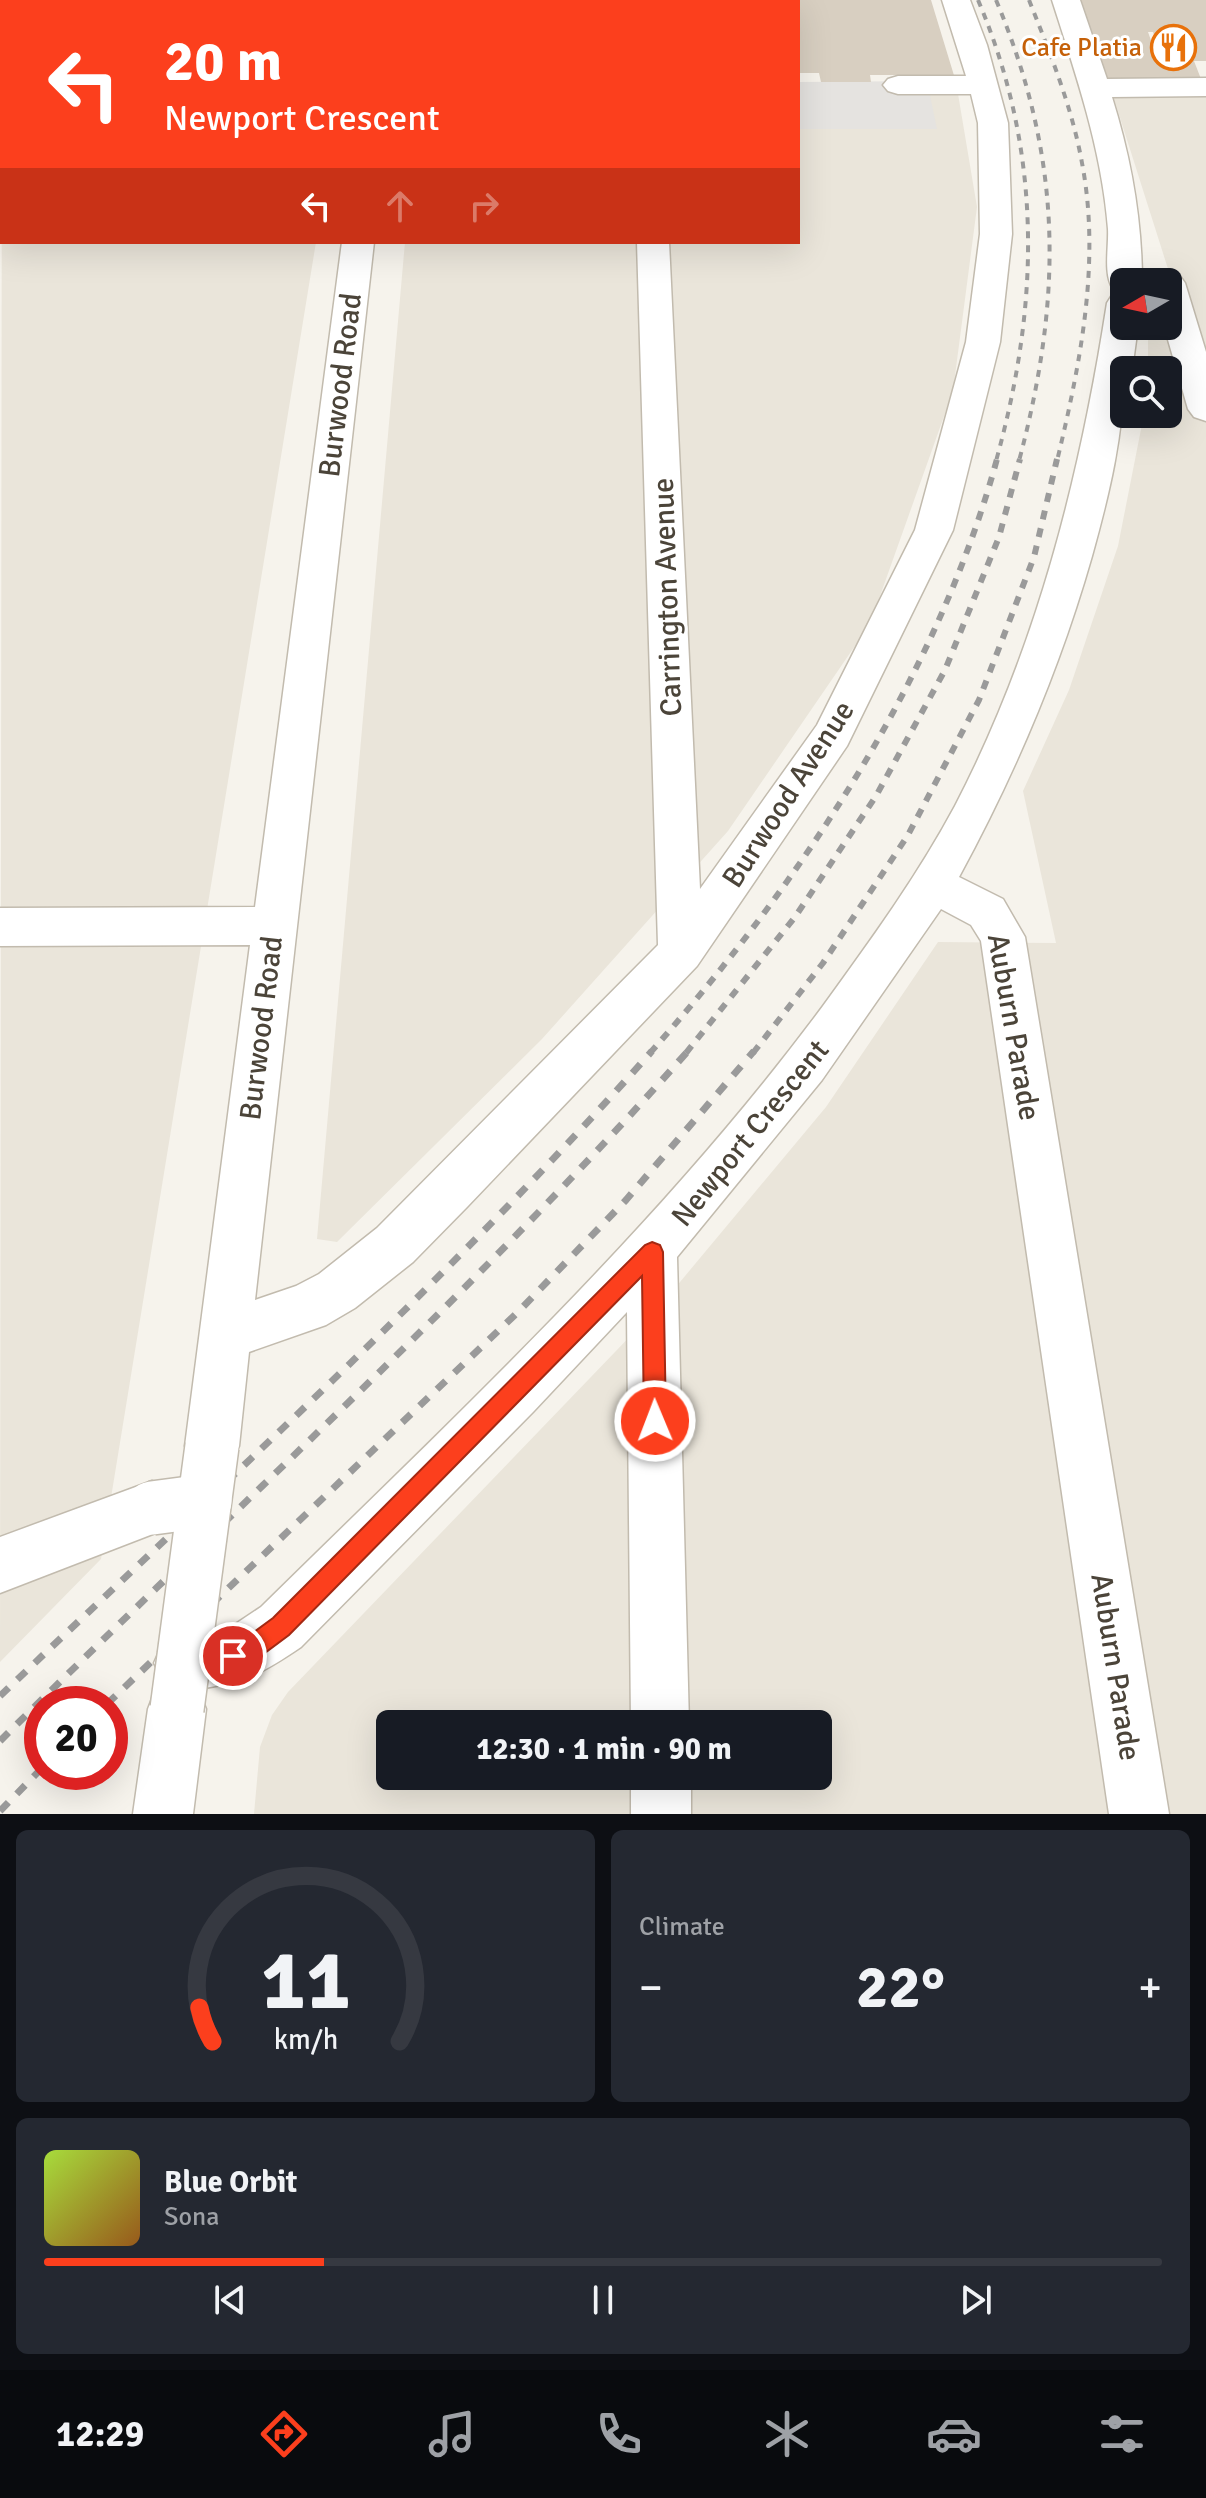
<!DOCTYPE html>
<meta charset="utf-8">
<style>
:root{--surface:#171b24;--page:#242831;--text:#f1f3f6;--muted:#9ea1a6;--line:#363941;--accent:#fc3f1d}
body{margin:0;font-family:Signika,sans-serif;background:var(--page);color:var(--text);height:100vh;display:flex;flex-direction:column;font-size:30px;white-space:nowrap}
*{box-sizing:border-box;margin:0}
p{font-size:26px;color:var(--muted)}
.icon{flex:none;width:44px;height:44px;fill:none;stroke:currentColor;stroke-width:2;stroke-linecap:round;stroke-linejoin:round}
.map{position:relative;height:1814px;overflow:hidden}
.drawer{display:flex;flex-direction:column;gap:16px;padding:16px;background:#0d0f14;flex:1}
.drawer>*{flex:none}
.hud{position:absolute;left:0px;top:0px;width:800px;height:244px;box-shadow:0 8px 32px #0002;background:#fc3f1d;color:#fff;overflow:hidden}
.needle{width:52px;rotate:261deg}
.controls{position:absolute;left:1110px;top:268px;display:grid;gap:16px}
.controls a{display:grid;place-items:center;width:72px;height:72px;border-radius:12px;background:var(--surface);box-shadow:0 8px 32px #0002;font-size:40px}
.speed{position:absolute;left:24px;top:1686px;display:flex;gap:16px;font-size:40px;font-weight:700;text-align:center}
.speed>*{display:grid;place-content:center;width:104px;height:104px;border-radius:50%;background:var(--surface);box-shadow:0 8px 32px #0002;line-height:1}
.speed .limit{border:12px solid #d22;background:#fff;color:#111}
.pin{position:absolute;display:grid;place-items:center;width:68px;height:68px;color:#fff;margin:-34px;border:4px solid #fff;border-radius:50%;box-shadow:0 2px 8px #0007}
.me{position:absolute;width:88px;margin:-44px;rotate:359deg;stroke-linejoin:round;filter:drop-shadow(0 0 6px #0008)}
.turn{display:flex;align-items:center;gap:28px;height:168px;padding:0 32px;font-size:36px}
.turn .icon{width:104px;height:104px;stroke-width:2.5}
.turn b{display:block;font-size:56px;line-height:68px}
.lanes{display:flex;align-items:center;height:76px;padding:0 32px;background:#0003;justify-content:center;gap:40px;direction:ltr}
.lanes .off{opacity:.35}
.big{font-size:60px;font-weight:700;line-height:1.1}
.drawer .card{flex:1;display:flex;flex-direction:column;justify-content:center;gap:12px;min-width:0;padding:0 28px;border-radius:12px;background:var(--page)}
.drawer .dial{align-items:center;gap:0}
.dial svg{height:208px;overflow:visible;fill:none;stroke:var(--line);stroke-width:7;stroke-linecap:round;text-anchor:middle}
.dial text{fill:var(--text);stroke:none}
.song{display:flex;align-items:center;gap:24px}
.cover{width:96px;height:96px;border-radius:12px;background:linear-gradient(135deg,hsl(80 70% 55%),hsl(30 70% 35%))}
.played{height:8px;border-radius:4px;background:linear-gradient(90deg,var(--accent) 25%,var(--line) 25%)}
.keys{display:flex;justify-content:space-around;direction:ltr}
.heat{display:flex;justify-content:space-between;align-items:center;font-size:44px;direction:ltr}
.drawer .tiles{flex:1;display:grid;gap:16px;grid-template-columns:1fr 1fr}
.card:last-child{grid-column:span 2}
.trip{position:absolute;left:376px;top:1710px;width:456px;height:80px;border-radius:12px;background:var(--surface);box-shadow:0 8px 32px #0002;font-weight:700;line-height:80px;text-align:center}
.menu{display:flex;height:128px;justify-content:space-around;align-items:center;background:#090b0e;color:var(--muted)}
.menu .icon{width:56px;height:56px}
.menu .selected{color:var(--accent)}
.menu b{font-size:36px;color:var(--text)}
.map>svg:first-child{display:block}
.residential{fill:#eae5da;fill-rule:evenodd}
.parking{fill:#e5e3e0}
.building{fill:#d8cfc1;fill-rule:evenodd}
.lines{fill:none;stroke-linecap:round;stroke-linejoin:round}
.minor-casing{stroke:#c2bbae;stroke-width:3}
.minor{fill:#fff;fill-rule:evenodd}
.rail-far2{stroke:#9a9a9a;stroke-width:4;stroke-dasharray:7 7;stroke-linecap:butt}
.rail-far1{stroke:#9a9a9a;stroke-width:6;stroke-dasharray:9 9;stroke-linecap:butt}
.rail{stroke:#9a9a9a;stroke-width:7;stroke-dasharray:12 12;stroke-linecap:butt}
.minor-bridge-casing{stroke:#c2bbae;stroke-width:56;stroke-linecap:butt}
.minor-bridge{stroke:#fff;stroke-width:53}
.route{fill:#fc3f1d;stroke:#a42913;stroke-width:2}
.labels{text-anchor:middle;stroke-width:6;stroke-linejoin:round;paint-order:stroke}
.far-food-label{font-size:26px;fill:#c56008;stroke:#fff;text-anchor:end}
.street-label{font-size:30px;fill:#4b4439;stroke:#fff}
</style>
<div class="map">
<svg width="1206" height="1814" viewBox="0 0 1206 1814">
<rect width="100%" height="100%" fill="#f6f3ec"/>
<g class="residential">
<path d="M2,2V242H316L101,1559L0,1662Z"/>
<path d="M798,82H956L977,207L953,391L870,624L728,831L542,1039L337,1242L317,1239L405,242H798Z"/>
<path d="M1206,82V1814H254L260,1747L272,1715L288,1692L665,1300L826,1107L938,942L1056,943L1023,791L1069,690L1118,546L1144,414H1168V370H1148V341L1150,326H1168L1176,294L1109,83ZM390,1724H818V1776H390Z"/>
</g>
<path class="parking" d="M927,81L937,129H798V82Z"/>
<g class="building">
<path d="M798,0H931L956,82H919L917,75H870L871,82H821L819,73H798Z"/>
<path d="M1081,0H1206V61H1194L1201,79L1109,83ZM1148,32H1153L1163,60H1158Z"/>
</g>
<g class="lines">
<defs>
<g id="minor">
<rect x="371" y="0" width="28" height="2"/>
<path d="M942,0H970L987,45L1008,123L1012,234L1000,342L953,530L847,746L697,966L467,1207L413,1262L355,1308L326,1325L249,1352L239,1446L231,1465L212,1473L193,1465L185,1446L250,945L0,946V908L255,907L342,242H374L255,1300L296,1286L319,1274L377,1228L658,945L637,242H669L700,889L817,725L915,530L966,342L980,234L978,123L971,94H898L888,91L883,85L888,79L898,76H966Z"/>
<path d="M1052,0H1080L1107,79L1206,78V96L1112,97C1131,158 1142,218 1142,282H1124V292L1113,289C1103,274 1109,247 1108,229C1102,150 1076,75 1052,0Z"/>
<rect x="0" y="213" width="2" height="20"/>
<path d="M1168,273L1180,276L1185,283L1206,352V421L1194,417L1188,409L1164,326H1168V282H1152L1156,276Z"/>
<path d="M1124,292V326H1138L1132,370H1124C1124,434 1109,495 1092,556C1060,668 1015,774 959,877L1003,899L1025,937L1169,1814H1109L981,941L971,925L941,909L822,1080L677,1257L689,1724H631L627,1312L533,1412L301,1647C261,1674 246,1682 198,1689L206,1709L193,1814H133L148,1709L156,1688L166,1685L154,1663L163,1643L183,1634L231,1627L261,1607C456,1415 659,1227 823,1006C870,941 917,877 955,806C1037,648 1080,477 1107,303L1112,295Z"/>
<path d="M152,1481L171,1489L179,1508L171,1527L0,1593V1537Z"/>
<rect x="631" y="1776" width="60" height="38"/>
</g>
</defs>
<use href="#minor" class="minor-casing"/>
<use href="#minor" class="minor"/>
<g class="rail-far2">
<path d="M978,0C1043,153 1040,303 996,461"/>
<path d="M996,0C1063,160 1063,295 1019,461"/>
<path d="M1029,0C1050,53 1072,107 1082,163C1101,262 1080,365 1057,461"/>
</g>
<g class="rail-far1">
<path d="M650,1053C800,884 937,678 997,459"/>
<path d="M686,1053L795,917L876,796L945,670L999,537L1020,459"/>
<path d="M753,1053L823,963L908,835L979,700L1034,557L1057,459"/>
</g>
<g class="rail">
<path d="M0,1696C221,1485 449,1280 652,1051"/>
<path d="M107,1704L518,1312L626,1200L754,1051"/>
<path d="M0,1741C230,1512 472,1295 688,1051"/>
<path d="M0,1811L42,1768"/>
</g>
<defs>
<g id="minor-bridge">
<path d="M152,1508L205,1501"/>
<path d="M177,1709L212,1446"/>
</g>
</defs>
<use href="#minor-bridge" class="minor-bridge-casing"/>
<use href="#minor-bridge" class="minor-bridge"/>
</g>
<path class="route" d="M652,1242L660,1245L663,1252L666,1421L663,1429L655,1432L647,1429L644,1421L642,1276L289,1635L258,1658L233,1668L225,1665L221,1656L225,1648L242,1641L273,1618L645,1245Z"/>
<defs>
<symbol id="restaurant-ring" viewBox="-11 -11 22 22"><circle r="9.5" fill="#fff" stroke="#e8710a" stroke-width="1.5"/><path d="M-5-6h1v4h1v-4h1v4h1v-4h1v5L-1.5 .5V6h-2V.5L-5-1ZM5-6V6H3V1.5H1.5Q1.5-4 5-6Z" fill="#e8710a"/></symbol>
</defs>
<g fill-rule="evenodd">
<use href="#restaurant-ring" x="1148" y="22" width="51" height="51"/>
</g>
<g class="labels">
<g class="far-food-label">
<text x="1142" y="56">Cafe Platia</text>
</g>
<g class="street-label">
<text transform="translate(340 385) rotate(-83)" y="10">Burwood Road</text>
<text transform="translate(667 597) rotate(-92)" y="10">Carrington Avenue</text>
<text transform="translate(788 794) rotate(-57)" y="10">Burwood Avenue</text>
<text transform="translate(1014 1027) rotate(80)" y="10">Auburn Parade</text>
<text transform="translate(261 1028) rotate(-83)" y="10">Burwood Road</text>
<text transform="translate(750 1133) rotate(-51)" y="10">Newport Crescent</text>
<text transform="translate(1116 1667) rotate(81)" y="10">Auburn Parade</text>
</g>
</g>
</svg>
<div class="controls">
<a><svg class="needle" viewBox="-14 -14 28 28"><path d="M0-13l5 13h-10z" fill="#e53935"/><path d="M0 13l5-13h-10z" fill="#9ea1a6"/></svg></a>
<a><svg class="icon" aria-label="search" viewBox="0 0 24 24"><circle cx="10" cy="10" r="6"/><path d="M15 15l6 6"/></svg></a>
</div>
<div class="speed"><div class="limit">20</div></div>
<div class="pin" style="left:233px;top:1656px;background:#d93025"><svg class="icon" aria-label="arrive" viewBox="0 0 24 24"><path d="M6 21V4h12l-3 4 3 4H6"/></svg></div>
<svg class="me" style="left:655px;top:1421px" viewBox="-20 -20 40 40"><circle r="17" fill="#fc3f1d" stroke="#fff" stroke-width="3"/><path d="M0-11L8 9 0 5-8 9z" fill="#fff"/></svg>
<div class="trip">12:30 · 1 min · 90 m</div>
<div class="hud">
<div class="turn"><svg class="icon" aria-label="left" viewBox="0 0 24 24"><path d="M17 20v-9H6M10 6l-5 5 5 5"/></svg><div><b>20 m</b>Newport Crescent</div></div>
<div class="lanes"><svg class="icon" aria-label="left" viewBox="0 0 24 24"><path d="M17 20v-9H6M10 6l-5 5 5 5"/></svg><svg class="icon off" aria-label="ahead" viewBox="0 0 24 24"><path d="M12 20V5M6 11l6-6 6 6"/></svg><svg class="icon off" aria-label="right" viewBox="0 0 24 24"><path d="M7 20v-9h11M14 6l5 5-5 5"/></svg></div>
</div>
</div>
<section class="drawer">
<div class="tiles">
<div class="card dial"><svg viewBox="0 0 100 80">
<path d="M14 69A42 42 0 1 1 86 69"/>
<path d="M14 69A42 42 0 0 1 9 56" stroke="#fc3f1d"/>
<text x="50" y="56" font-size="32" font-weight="700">11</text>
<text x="50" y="72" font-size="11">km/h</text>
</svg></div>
<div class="card"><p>Climate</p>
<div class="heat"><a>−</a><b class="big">22°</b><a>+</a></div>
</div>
<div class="card">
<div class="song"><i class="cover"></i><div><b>Blue Orbit</b><p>Sona</p></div></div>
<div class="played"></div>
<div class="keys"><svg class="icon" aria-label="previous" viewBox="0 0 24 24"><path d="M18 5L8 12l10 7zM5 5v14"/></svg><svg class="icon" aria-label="pause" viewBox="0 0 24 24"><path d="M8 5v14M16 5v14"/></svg><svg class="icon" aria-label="next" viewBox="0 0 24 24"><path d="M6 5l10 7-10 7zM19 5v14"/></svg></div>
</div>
</div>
</section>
<nav class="menu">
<b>12:29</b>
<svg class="icon selected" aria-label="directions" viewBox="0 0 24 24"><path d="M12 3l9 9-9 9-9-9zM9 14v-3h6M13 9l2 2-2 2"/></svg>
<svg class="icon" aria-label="music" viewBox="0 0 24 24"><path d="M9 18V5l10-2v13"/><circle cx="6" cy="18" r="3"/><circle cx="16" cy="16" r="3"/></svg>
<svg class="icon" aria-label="phone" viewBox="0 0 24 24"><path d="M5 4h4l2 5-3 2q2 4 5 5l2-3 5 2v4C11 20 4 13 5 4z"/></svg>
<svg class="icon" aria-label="climate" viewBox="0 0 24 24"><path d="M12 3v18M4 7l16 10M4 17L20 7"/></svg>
<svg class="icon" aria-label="car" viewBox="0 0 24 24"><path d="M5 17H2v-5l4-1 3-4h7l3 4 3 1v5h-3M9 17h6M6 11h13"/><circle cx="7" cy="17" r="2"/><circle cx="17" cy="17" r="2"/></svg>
<svg class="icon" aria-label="filters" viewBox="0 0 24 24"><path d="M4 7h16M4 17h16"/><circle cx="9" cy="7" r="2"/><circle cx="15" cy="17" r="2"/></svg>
</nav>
